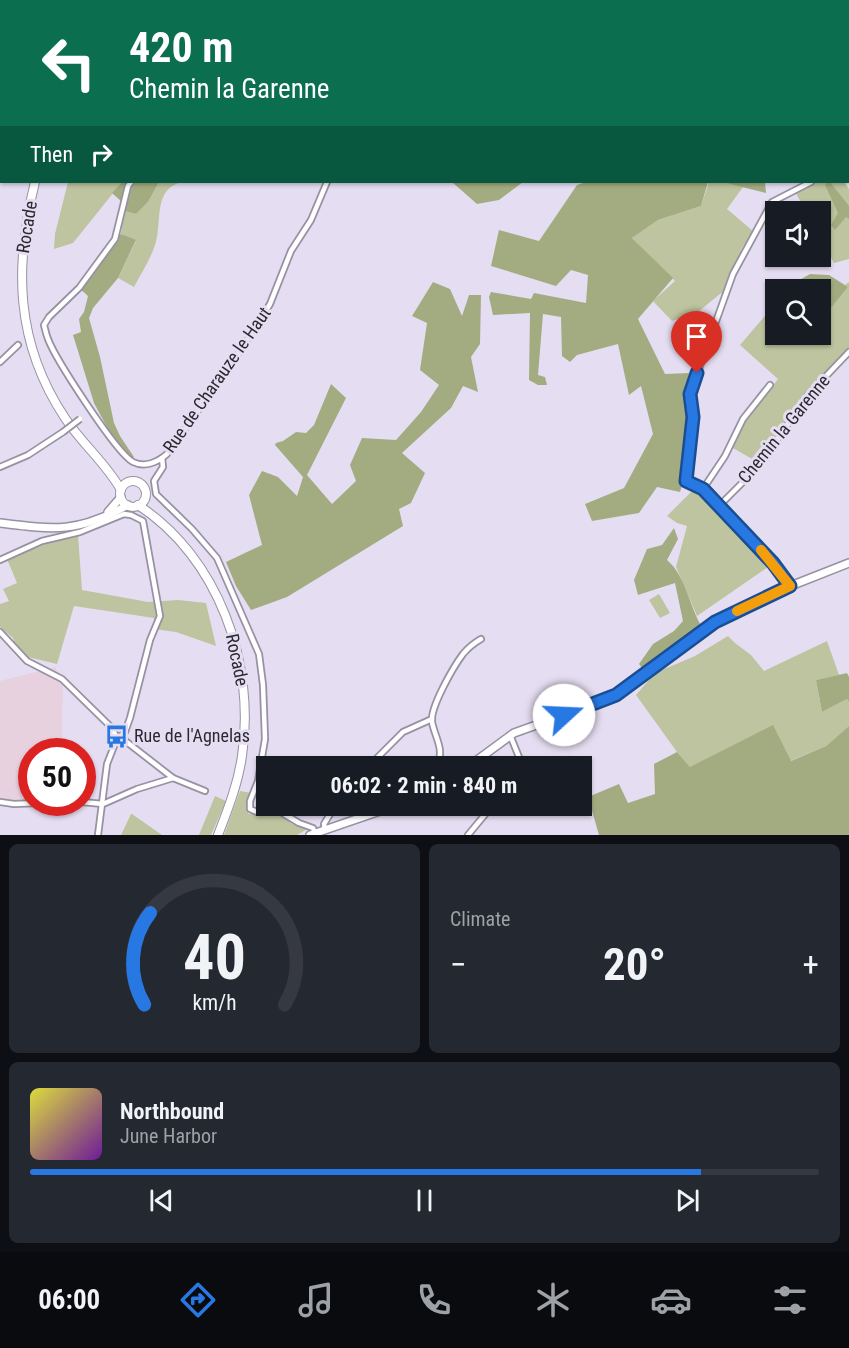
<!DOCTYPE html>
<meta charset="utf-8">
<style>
:root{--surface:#171b24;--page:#242831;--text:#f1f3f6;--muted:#9ea1a6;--line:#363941;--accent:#2878e3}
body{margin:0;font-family:"Roboto Condensed",sans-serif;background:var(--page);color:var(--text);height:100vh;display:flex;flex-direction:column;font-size:22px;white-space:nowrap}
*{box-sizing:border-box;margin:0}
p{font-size:20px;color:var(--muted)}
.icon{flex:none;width:33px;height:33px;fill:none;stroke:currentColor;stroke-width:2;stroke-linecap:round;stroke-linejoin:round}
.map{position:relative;height:835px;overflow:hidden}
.details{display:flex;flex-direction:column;gap:9px;padding:9px;background:#0d0f14;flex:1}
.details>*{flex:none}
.top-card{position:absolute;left:0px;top:0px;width:849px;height:183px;box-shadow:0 2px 4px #0004;background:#0b6e4f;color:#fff;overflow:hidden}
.buttons{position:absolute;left:765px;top:201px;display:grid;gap:12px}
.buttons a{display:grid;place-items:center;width:66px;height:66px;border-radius:0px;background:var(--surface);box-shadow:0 2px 4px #0004;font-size:30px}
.speed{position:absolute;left:18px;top:738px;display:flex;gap:12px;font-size:30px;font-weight:700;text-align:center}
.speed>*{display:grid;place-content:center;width:78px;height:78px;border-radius:50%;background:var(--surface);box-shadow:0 2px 4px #0004;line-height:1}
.speed .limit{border:9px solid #d22;background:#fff;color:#111}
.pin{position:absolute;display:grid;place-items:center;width:51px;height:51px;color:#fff;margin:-62px -26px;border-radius:50% 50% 50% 0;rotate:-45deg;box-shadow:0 0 6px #0007}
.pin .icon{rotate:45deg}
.me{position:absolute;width:66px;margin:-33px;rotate:70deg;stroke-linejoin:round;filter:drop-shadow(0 0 4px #0008)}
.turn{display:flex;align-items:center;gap:21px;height:126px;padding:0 30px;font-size:27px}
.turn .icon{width:78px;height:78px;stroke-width:2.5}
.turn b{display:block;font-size:42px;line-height:51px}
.then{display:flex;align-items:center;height:57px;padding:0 30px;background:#0003;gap:12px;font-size:22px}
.big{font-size:45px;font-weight:700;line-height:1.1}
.details .card{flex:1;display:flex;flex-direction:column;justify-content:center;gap:9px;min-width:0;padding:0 21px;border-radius:9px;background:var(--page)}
.details .dial{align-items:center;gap:0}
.dial svg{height:156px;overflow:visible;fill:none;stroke:var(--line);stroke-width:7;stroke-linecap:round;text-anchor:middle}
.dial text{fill:var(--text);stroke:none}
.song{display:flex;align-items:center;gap:18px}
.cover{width:72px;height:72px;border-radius:9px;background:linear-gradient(135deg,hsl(60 70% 55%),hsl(280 70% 35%))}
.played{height:6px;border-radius:3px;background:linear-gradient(90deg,var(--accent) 85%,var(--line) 85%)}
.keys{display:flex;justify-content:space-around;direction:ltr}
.heat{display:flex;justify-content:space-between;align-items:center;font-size:33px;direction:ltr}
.details .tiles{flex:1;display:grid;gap:9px;grid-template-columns:1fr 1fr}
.card:last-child{grid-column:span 2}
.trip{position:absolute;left:256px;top:756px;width:336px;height:60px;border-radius:0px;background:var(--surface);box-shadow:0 2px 4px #0004;font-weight:700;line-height:60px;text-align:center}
.tab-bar{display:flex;height:96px;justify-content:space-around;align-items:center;background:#090b0e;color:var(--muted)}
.tab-bar .icon{width:42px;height:42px}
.tab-bar .active{color:var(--accent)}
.tab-bar b{font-size:27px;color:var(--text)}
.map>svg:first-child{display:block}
.medical{fill:#e7d1de}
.green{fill:#bdc49f}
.forest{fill:#a3ac80}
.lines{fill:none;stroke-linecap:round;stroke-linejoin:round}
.street-casing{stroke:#9791a3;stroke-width:8}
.secondary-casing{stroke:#9791a3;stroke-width:10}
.primary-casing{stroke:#9791a3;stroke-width:10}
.street{stroke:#fff;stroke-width:4.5}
.secondary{stroke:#fff;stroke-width:7}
.primary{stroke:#fff;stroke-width:8}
.street-bridge-casing{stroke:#9791a3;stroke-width:8;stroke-linecap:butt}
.street-bridge{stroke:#fff;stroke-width:4.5}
.route-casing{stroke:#1a4e94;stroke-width:15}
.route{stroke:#2878e3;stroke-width:10}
.slow{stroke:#f59e0b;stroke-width:10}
.labels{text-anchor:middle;stroke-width:6;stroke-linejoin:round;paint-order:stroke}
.street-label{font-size:18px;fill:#2b2830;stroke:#e5def2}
.poi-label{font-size:18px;fill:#2b2830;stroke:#e5def2;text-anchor:start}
</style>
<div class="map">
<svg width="849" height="835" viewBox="0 0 849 835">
<rect width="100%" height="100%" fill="#e5def2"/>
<path class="medical" d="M56,667L57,675L63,676L62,745L49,743V751L32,752L31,799L18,803L0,801V681Z"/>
<g class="green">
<path d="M735,0H849V59L848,2Z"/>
<path d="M68,182H122L73,243L54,249L55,234Z"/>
<path d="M159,182H181C152,191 163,221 155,245C150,260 141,274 134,287L118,278L136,241L121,234L124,211L136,214L148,202Z"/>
<path d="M709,182H722L743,187L727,209L754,232L742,248L724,294L721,293L698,312L672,321L653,301L675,281L632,238L658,220L701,206Z"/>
<path d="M815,182H844L849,189V259L834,263L821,238L820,212L806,211L795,192Z"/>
<path d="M849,282V348L780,429L759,463L733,448L741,428L778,379L740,345L775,304L776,334H820L821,310L827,313L848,287L845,285Z"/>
<path d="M694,489L768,567L697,616L676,567L687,526L677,523L667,516Z"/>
<path d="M78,535L82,590L148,602L178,600L206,603L216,646L176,632L154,629V618L74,606L57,664L28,657L15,644L13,638L0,627V604L9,601L3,589L17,583L7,559L51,542Z"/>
<path d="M659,594L670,613L660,618L649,600Z"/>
<path d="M728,636L735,643L751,655L764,671L827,641L839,675L816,680L822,712L847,699L849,702V726L826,746L790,761L690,767L677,752L636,695L655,673L695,656Z"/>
<path d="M240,791L252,793L248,814H281L292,824L309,828L297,835H224Z"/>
<path d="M215,796L226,801L211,835H199Z"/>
<path d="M131,814H132L162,835H121Z"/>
</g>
<g class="forest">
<path d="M122,182H159L148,202L136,214L124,211L122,202L112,193Z"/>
<path d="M452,182H523L499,200L477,204Z"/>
<path d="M586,182H708L701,206L658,220L632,238L673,278L638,319L665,374L689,373L685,391L690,423L684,479L680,492L657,487L639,513L592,521L585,504L624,488L653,434L641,386L629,395L618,344L577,355L570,362L562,356L561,317L543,314L538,375L545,377L547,385H538L529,380L530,313L493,315L489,297L491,292L531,299L534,293L586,303L588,275L571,270L556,286L491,266L499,230L539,241L577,185Z"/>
<path d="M722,182H765L766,193Z"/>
<path d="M828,182H830L849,206V219L846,217L835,230L831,225L838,213L825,185Z"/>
<path d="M121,234L136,240L118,278L93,308L89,318L100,357L114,423L120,436L134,457H130L109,431L94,403L73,335L81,332L79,319L84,312L88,296L79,288L115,239Z"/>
<path d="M810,274L829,275L848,287L827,313L821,309L820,290L784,289Z"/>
<path d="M433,282L450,289L462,316L469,295H481L480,344L471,357L478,392L463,386L451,408L402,453L425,473L411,503L399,509L403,526L287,597L251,610L236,586L226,562L262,545L249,495L262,471L278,477L297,496L303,477L275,445L276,443L283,441L296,432L306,433L314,425L331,384L346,398L307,475L332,504L356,481L350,465L362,438L396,440L421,412L439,385L420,370L427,323L412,316Z"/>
<path d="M674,528L678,539L667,560C686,576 689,606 702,627L646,673L639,664L653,644L674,631L683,621L675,583L638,595L634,580L647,549L662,545Z"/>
<path d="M847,673L849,677V702L847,699L822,712L816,680Z"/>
<path d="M773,725L791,761L826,746L849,726V835H599L588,797L619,784L628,803L655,794L654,764L677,752L690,767Z"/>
</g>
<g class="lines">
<defs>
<g id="street">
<path d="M48,2L50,0"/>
<path d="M295,2L296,0"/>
<path d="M0,35H2"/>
<path d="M848,148L849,146"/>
<path d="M131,182L128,186L115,239L79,288L49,317L44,325C45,329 46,334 48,339C55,358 116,453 133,462C145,468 158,462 167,454L237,356L270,304L291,251L311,220L327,182"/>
<path d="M811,182L772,202L733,274L690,394L693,417L686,481L703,489L718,505L722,503L759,466L808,395L849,352"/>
<path d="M0,362L18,345"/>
<path d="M162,458L163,467L154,481L156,494L192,529L217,558L259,654L263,685L265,739L258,781L250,801V809L257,812L279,811L299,823L313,828L315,833"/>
<path d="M0,467L28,455L63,432"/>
<path d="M703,489L725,456L743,419L770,385"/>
<path d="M718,505L773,563L790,586"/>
<path d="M0,560L42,541L80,532L124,514L131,515L143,521L160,616L150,640L130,718L125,732L121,736"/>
<path d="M0,632L27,661L62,679L111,727L116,736"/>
<path d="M510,735L521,762L520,766"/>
<path d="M119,736L173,778L205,791"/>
<path d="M369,766L403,732L432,719"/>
<path d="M437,766C445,749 435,738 432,722C430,707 454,666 463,654C468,648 474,643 481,639"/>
<path d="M0,802L14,804L64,802"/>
<path d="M82,802L103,804L137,789L173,778"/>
<path d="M325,830L324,824L335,806"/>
<path d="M98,835L107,764L116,741V736"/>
<path d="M468,835L492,806"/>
</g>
<g id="secondary">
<path d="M108,512L121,497"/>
<path d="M0,523C55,530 78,533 128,505"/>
<path d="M469,766L514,733L595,704L623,691L721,618L793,585L849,563"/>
<path d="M310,835L380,811L414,806"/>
</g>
<g id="primary">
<path d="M79,2L80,0"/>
<path d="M35,182C14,266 15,343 65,418C82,444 106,463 121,490"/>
<circle cx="133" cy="494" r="13"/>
<path d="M138,505C218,557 256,663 242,756C238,784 228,809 218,835"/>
</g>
</defs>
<use href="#street" class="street-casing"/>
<use href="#secondary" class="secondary-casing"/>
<use href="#primary" class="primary-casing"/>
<use href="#street" class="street"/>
<use href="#secondary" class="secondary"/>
<use href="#primary" class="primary"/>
<defs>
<path id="street-bridge" d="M63,432L80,419"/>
</defs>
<use href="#street-bridge" class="street-bridge-casing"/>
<use href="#street-bridge" class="street-bridge"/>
</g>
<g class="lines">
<defs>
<path id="route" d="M564,715L616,695L715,622L790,586L773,563L703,489L686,481L693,417L690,394L697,373"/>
</defs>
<use href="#route" class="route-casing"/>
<use href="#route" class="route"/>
<path class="slow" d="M737,611L790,586L761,550"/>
</g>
<defs>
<symbol id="bus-bare" viewBox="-9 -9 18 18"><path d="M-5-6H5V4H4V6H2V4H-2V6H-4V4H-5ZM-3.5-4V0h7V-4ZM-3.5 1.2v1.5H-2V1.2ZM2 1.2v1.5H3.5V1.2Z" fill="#2878e3" stroke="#e5def2" stroke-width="2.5" paint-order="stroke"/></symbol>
</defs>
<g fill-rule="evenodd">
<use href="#bus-bare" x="100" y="720" width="33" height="33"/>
</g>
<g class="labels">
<g class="street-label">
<text transform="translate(27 227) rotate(-81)" y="6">Rocade</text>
<text transform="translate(217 380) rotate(-55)" y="6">Rue de Charauze le Haut</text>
<text transform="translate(784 429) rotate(-51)" y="6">Chemin la Garenne</text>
<text transform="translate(237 660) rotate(78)" y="6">Rocade</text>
</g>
<g class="poi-label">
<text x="134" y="742">Rue de l'Agnelas</text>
</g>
</g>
</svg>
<div class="buttons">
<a><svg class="icon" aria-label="sound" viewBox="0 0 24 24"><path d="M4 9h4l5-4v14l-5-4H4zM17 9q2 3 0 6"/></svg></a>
<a><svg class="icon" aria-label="search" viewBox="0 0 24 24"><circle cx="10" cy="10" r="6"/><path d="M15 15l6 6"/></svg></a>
</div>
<div class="speed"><div class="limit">50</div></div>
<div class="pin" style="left:697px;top:373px;background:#d93025"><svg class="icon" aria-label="arrive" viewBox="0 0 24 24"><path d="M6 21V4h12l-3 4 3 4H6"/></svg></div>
<svg class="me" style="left:564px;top:715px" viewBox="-20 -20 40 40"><circle r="19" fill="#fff"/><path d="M0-13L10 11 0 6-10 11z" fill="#2878e3"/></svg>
<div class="trip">06:02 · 2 min · 840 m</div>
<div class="top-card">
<div class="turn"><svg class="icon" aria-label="left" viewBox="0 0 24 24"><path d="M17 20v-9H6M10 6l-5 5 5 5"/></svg><div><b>420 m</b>Chemin la Garenne</div></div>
<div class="then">Then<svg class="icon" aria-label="right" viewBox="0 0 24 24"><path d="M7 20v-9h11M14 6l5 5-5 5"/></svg></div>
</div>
</div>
<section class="details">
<div class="tiles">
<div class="card dial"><svg viewBox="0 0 100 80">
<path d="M14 69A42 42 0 1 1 86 69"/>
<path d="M14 69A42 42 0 0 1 17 22" stroke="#2878e3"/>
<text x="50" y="56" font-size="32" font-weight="700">40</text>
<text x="50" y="72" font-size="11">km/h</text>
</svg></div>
<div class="card"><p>Climate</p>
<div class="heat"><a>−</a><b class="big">20°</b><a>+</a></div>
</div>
<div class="card">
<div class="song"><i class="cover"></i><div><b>Northbound</b><p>June Harbor</p></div></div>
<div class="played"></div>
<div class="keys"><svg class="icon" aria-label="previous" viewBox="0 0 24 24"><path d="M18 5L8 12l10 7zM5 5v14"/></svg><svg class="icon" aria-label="pause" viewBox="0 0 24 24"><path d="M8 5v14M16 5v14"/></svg><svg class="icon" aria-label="next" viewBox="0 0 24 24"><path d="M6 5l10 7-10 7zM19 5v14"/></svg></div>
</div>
</div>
</section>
<nav class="tab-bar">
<b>06:00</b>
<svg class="icon active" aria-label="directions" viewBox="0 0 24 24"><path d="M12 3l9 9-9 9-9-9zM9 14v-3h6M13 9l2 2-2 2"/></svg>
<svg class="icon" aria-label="music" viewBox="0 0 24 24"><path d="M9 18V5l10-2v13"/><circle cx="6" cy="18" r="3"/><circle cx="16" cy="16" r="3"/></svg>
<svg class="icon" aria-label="phone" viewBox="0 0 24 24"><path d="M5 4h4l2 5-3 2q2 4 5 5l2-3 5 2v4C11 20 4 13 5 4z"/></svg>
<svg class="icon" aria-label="climate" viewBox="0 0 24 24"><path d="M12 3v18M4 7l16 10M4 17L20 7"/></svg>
<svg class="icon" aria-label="car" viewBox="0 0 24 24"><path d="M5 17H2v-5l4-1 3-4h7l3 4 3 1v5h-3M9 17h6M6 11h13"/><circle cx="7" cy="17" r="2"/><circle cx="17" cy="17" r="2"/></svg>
<svg class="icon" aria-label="filters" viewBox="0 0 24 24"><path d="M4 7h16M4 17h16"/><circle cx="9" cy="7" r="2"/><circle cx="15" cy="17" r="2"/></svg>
</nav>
